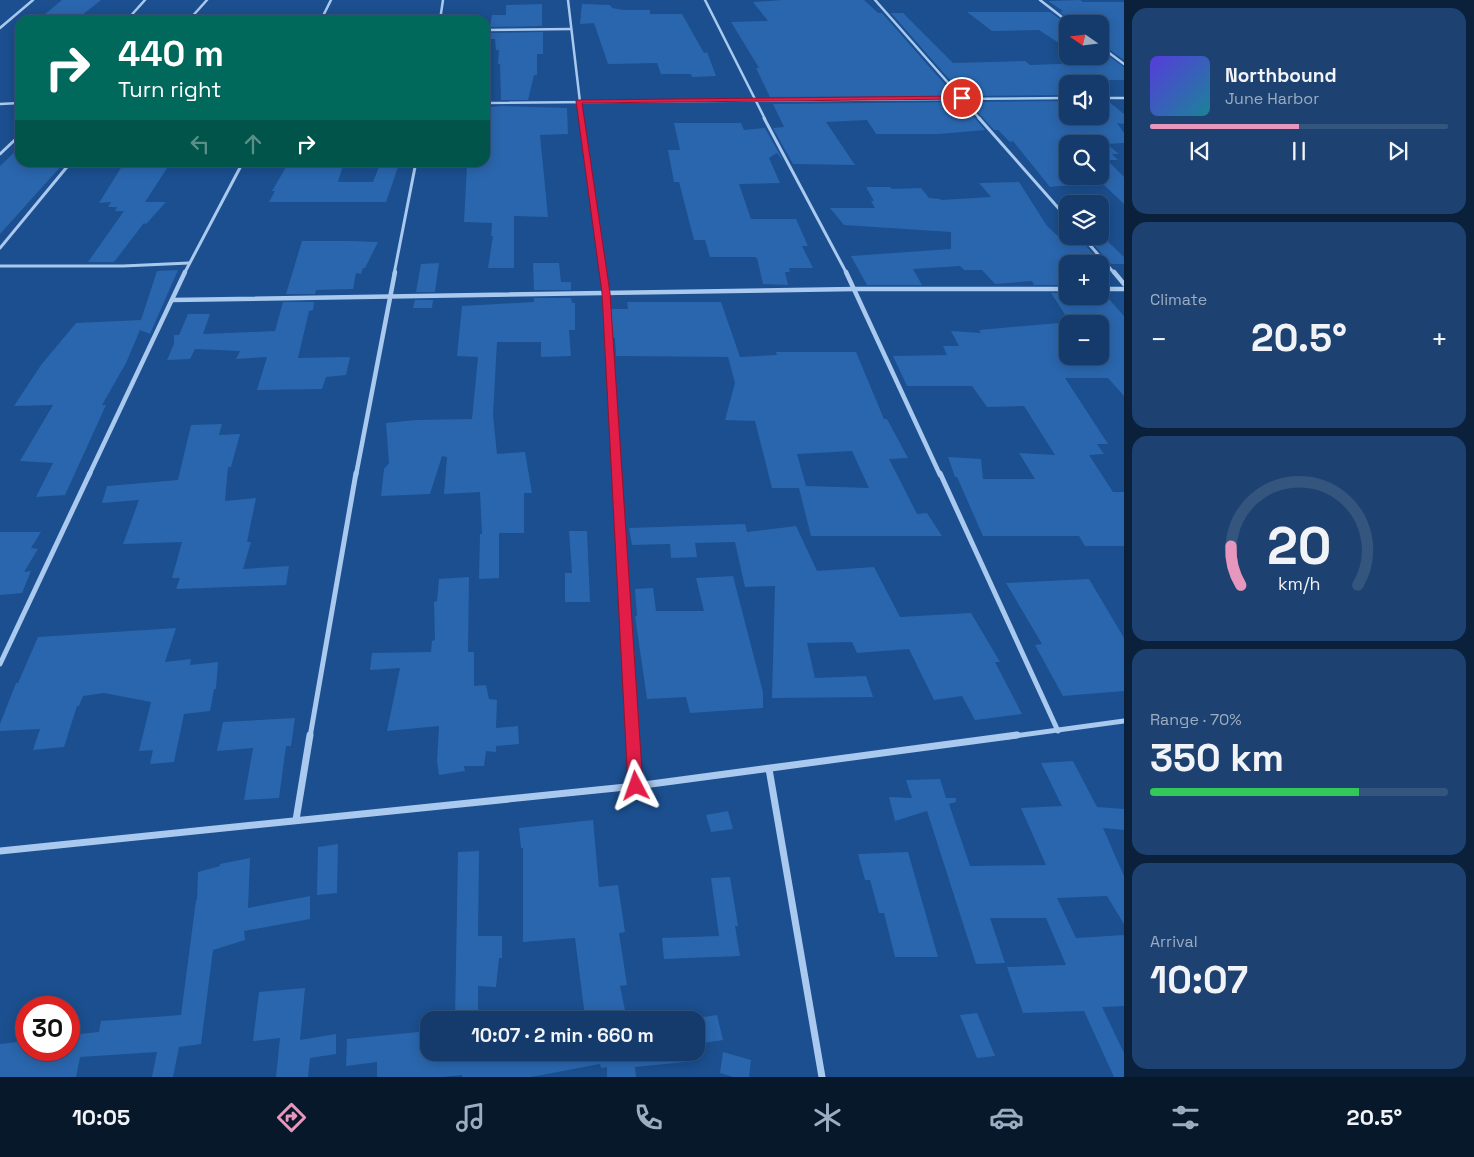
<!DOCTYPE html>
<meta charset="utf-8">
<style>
:root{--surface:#143b6b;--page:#1d4271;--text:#f1f3f6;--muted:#9dadc1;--line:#33557e;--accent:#e797bd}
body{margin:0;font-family:"Space Grotesk",sans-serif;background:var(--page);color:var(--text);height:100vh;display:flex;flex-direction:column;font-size:19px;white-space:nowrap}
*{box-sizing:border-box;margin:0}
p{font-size:16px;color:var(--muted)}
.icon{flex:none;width:28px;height:28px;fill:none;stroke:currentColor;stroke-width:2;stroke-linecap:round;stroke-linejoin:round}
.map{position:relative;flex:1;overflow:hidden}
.sheet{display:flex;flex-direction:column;gap:8px;padding:8px;background:#0b203b;width:350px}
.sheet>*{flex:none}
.top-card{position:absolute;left:15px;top:15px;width:475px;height:152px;border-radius:15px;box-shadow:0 2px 12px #0003,0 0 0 1px var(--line);background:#00695c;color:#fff;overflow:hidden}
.needle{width:32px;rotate:284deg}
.buttons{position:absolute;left:1059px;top:15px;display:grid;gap:10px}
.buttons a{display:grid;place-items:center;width:50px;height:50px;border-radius:10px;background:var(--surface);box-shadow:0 2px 12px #0003,0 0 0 1px var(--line);font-size:25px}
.speed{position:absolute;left:15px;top:996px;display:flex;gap:10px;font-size:25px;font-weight:700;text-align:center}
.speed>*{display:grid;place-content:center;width:65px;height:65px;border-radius:50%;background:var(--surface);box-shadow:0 2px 12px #0003,0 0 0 1px var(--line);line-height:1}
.speed .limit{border:8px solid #d22;background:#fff;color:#111}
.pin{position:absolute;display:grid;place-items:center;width:42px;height:42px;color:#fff;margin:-21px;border:2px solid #fff;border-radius:50%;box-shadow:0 1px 5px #0007}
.me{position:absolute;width:55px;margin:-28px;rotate:356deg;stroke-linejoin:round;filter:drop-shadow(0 0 4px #0008)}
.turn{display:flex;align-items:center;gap:18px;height:105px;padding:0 20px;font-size:22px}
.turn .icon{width:65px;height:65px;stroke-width:2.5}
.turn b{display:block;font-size:35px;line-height:42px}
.lanes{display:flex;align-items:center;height:48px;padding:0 20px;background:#0003;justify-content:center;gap:25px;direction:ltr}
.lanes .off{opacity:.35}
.big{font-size:38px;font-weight:700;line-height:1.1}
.sheet .card{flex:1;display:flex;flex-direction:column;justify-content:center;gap:8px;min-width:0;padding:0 18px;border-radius:15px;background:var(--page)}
.sheet .dial{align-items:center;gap:0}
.dial svg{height:130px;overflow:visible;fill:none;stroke:var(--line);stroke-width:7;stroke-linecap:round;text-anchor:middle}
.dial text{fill:var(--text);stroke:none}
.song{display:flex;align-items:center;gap:15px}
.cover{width:60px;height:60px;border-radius:8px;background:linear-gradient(135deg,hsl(250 70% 55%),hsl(190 70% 35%))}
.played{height:5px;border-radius:2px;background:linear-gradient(90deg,var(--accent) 50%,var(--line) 50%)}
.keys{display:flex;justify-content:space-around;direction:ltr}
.heat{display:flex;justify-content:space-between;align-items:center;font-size:28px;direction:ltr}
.charge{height:8px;border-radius:4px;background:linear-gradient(90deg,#34c759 70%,var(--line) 0)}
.trip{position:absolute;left:420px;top:1011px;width:285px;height:50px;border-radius:15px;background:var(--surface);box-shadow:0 2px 12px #0003,0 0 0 1px var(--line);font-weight:700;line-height:50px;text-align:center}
.tab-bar{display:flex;height:80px;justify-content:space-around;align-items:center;background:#08182b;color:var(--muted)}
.tab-bar .icon{width:35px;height:35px}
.tab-bar .current{color:var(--accent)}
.tab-bar b{font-size:22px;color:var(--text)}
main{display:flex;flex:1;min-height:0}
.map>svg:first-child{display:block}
.building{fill:#2a66ad;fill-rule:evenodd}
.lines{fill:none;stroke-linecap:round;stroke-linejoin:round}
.minor-far4{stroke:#a9c9ee;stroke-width:2.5}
.minor-far3{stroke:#a9c9ee;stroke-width:3}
.minor-far2{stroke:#a9c9ee;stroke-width:4.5}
.minor-far1{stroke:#a9c9ee;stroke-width:5}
.minor{stroke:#a9c9ee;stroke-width:7}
.route{fill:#e11d48;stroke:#92132f}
</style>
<main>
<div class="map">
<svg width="1124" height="1077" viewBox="0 0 1124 1077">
<rect width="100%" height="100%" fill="#1b4f8f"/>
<g class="building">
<path d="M62,0H101L76,20H38Z"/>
<path d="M783,0H864L878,13H882L955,96L770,97L756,68H759L731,22L768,21L753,2Z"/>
<path d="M1080,0L1083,2H1124V60L1100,43V24H1074L1060,12L1063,11L1048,1Z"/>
<path d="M542,4V26L490,27L492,15H506V5Z"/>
<path d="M582,4L610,5L612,8L624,10H650V14H682L704,53L707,52L716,76L692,77L691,74H661L657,63L608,64L594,23L580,24Z"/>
<path d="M967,12H1050L1068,25V49L1039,30L992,31Z"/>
<path d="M891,13H903L953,63L1025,61L1030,65L1088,63L1077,56H1100V50L1124,67V80H1093L1098,84H1068V95L964,96Z"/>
<path d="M543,32V54H537V75H534L528,100H501L500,64H498L499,50H496L495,39H488L489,33Z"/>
<path d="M1068,101V116H1100V101H1108L1124,114V124L1117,123L1124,133V143L1107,144L1119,154H1112L1118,160H1107L1124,177V204L1101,182L1050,187L1013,141L1010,142L998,130H994L969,102ZM1068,144H1100V176H1068Z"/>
<path d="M961,102L985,130L939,134H876L867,120L826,122L855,165L793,164L773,128L784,127L773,104Z"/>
<path d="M501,106L567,108L568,134L540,135L548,217L514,216V268H488L493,236H491L492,223L464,222L467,165H485V142L488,126H490L491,107Z"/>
<path d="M674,123H741L744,130L765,128L784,162L777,153L769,158L780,183L739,184L751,219H796L808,246H802L813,268H789L790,272H785L788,285L763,284L757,258L754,257H710L705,240H694L679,182H674L668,150H680Z"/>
<path d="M20,147V165H62L0,234V166Z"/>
<path d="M171,162L145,202H166L146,224L144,223L114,262H88L124,211H115L117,207H108L111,202L99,203L124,163Z"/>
<path d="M289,162H344L338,182H373L379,167H398L386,202H269L275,191H272Z"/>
<path d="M1019,182L1047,226L1061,239L1079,238L1102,264H1068V285H1034L1032,281L995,284L982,270H964L960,266L913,269L922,285H867L851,256L951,249V232L844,225L830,208H875L871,201H874L866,187H890L892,189L921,188L929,198L940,199L941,200L991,197L979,183Z"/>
<path d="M1103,237L1124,257V264H1111L1088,238Z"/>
<path d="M302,241H350L378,242L365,268H363L361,274L356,273L353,289L316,290L315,294H286Z"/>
<path d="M439,263L435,292H416L421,264Z"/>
<path d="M533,263H559L561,282H571V290H534Z"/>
<path d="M178,270L150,334L140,330L126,363L102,405H106L65,495L36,497L53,463L20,461L53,405L14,406L41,365L76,323L141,320L157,271Z"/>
<path d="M1051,293H1068V300L1109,299L1124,316V396L1108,378H1065L1108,444H1097L1104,454L1089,455L1113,492H1124V546H1085L1079,536H983L957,477H955L948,457L981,459L983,479H1035L1019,453L1055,455L1024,406L987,407L972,386H907L893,356L947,355L943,346H959L951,331L981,333L979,330L1070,322ZM1068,324H1100V356H1068Z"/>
<path d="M534,298H571L572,303H575V330H569L571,356L541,357V342H497L493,415L497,454L525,452L532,493H524V533H499V578L479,579L480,534H482L480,492L444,494L447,457L442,456L430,494L381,496L384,469L389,463L386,423L416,420L472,419L478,357L457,356L462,306L534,302Z"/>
<path d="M415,300H433L432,308H413Z"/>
<path d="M283,302H314L313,310L309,311L298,358L350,357L346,375L326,377L322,389L257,390L267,357L236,359L240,351L195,349L190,359L167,360L174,344V335H179L188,314H210L203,334L275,331Z"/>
<path d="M627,302H721L740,357L777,355L776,352H856L884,419H887L908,458L889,459L917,514L927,513L942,536H811L799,488H772L755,421L725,420L735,383L728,357H733L616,356L615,338H612L611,309H628ZM852,451L869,488L806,486L797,454Z"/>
<path d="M222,424L219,435L240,434L231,467H228L225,501L256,498L247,542H251L243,569L289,566L286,585L176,589L180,578H172L182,542L123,544L139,500L102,503L107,486L178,480L191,425Z"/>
<path d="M745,524L747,532L796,526L817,571L874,567L900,617L971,613L1000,662H995L1022,714L975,720L962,696L934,700L909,649L857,653L852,642L807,643L815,678L866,676L873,697L772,698L775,586L745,587L735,542L695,543L697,557L671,558L670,544L632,545L629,528Z"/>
<path d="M569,531H587L590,602H565V573H572Z"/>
<path d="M0,532H41L31,548L38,549L24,572L31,571L22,593L0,595Z"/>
<path d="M733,576L763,692V708L690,713L686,697L647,699L635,616H637L635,589L653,588L656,611H704L696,578Z"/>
<path d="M469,577L468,652H474V686L486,685L489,699L497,700L496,728L518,726L519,744L496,746V752L486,751L484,766H464L465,771L439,775L437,761L439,726L387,731L400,668L370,670L372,653L431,652L432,641L435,640L434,602L437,601L439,579Z"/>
<path d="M1089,579L1124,638V691L1063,696L1035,645L1042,644L1006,583Z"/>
<path d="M176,628L165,662L191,659L190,665L218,662L216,689H214L210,711L184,714L174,762L150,764L153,750L139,751L151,702L104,693L83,696L79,706H77L64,747L33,750L40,729L0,731V724L16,683H18L38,637Z"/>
<path d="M295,718L291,746H286L279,798L244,800L253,748L217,751L223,722Z"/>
<path d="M1073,761L1097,807L1124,809V830L1103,828L1124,876V924L1107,896L1057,898L1076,938L1124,935V1006L1102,1007L1124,1053V1077H1114L1084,1011L1023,1013L1007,967L1066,965L1046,918H990L1005,963L976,964L927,811L895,821L889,797L912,798L906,780L940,779L946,798H956V802L949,804L970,866L1046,865L1021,808L1062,806L1041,763Z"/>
<path d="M728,811L733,829L711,832L706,815Z"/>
<path d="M593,820L599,887L618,885L625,932L619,933L627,985L620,986L627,1020H569L585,1017L575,938L523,942V848H521L519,828Z"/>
<path d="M338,844L337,893L317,895L318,847Z"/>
<path d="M479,851L478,936H502V958H499L496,987L478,986V1020H455L458,852Z"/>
<path d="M908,852L938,957H895L884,913H879L870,880H865L858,854Z"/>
<path d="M250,858L248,908L310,896V919L244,931L245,940L213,950L201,1044L179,1047L173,1077H152L157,1052L80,1057L76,1077H0V1044L26,1041V1050H69V1035L99,1032L101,1021L181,1015L196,900H197L198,872L220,866V864Z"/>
<path d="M730,877L738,926H735L740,956L664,959L662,938L719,936L711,878Z"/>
<path d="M305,988L300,1040L336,1034V1054L310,1058L308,1077H276L280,1038L253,1041L259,992Z"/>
<path d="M977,1013L995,1056L977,1058L960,1015Z"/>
<path d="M717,1015L723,1040L696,1044V1020H684Z"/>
<path d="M429,1031V1052H683L685,1062L635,1067L636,1077H607V1067L601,1068L600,1064L531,1077H462V1075L443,1077H377V1062L346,1066L347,1039Z"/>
<path d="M723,1052L751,1060L749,1077H733L720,1073Z"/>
</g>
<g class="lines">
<g class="minor-far4">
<path d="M568,0L582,119"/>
<path d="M705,0L765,119"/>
<path d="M875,0L980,119"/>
<path d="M1040,0L1071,24"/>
<path d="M127,20L145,0"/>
<path d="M189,20L207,0"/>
<path d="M321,20L331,0"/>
<path d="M440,20L443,0"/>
<path d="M0,28L33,0"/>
<path d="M485,30L571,29"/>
<path d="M1100,46L1124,64"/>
<path d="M1100,98H1124"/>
<path d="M485,103L1068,98"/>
<path d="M0,104L20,103"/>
</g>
<g class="minor-far3">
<path d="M581,118L603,274"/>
<path d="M764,118L847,274"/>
<path d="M979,118L1068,219"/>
<path d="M0,154L20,135"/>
<path d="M1082,236L1115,274"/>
<path d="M0,248L71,162"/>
<path d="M0,266H123L189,263"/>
<path d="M184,274L243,162"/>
<path d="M394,274L416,162"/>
</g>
<g class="minor-far2">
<path d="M603,272L617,475"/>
<path d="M846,272L940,475"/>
<path d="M1114,272L1124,284"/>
<path d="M1100,289H1124"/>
<path d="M172,300L855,289H1068"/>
<path d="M89,475L185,272"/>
<path d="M356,475L395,272"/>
</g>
<g class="minor-far1">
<path d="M617,473L633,737"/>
<path d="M940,473L1058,731"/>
<path d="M0,664L90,473"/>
<path d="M310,737L356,473"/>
<path d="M1007,737L1124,721"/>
</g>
<g class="minor">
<path d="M633,735L636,786"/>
<path d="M769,769L822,1077"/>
<path d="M296,820L310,735"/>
<path d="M0,851L636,786L1017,735"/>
</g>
</g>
<path class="route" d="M962,96L964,99L582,103L610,293L643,786L641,791L636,793L631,791L628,786L602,293L576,101L579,100Z"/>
</svg>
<div class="buttons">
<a><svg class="needle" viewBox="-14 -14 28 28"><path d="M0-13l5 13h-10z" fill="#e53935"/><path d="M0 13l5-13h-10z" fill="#9dadc1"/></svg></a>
<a><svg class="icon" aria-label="sound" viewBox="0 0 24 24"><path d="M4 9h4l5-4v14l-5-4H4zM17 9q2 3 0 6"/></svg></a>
<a><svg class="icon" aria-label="search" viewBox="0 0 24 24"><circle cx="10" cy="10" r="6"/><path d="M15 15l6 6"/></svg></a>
<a><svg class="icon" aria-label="layers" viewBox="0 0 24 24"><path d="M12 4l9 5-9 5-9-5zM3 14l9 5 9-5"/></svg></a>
<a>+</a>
<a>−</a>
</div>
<div class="speed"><div class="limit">30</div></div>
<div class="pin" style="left:962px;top:98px;background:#d93025"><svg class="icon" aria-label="arrive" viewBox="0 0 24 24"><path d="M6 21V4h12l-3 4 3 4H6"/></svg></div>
<svg class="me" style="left:636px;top:786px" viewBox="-20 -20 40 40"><path d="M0-17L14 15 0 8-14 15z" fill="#e11d48" stroke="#fff" stroke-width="4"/></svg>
<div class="trip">10:07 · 2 min · 660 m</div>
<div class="top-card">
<div class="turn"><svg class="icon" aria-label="right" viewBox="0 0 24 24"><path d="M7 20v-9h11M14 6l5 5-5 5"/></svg><div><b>440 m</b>Turn right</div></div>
<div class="lanes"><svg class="icon off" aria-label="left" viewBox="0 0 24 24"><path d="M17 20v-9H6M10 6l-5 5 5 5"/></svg><svg class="icon off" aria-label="ahead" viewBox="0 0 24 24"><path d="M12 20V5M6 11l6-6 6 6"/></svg><svg class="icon" aria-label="right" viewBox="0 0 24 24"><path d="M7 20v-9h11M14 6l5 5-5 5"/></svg></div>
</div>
</div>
<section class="sheet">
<div class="card">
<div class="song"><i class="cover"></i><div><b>Northbound</b><p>June Harbor</p></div></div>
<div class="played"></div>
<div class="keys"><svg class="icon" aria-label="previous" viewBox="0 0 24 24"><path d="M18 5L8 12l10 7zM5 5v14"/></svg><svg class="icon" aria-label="pause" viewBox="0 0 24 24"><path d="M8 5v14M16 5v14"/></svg><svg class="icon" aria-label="next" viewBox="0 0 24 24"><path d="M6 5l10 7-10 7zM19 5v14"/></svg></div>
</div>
<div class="card"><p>Climate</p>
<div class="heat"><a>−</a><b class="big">20.5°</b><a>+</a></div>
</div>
<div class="card dial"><svg viewBox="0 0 100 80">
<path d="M14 69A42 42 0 1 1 86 69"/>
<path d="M14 69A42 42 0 0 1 8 45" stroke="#e797bd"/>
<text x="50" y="56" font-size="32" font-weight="700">20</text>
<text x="50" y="72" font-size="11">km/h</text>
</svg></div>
<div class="card"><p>Range · 70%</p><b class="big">350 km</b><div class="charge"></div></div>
<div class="card"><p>Arrival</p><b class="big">10:07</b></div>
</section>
</main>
<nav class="tab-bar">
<b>10:05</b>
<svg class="icon current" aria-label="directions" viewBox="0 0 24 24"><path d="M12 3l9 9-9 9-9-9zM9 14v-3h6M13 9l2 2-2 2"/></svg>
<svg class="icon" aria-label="music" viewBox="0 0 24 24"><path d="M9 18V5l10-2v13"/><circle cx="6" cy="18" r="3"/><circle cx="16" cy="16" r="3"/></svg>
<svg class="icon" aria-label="phone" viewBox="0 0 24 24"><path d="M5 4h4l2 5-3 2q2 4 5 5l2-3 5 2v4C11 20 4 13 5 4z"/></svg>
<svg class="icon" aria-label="climate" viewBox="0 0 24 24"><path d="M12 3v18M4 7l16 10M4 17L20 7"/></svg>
<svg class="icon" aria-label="car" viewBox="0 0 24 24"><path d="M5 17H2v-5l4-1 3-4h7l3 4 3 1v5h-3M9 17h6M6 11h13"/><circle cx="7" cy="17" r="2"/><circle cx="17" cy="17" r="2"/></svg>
<svg class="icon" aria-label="filters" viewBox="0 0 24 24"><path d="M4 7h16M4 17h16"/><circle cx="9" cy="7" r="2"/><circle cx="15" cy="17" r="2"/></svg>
<b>20.5°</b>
</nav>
